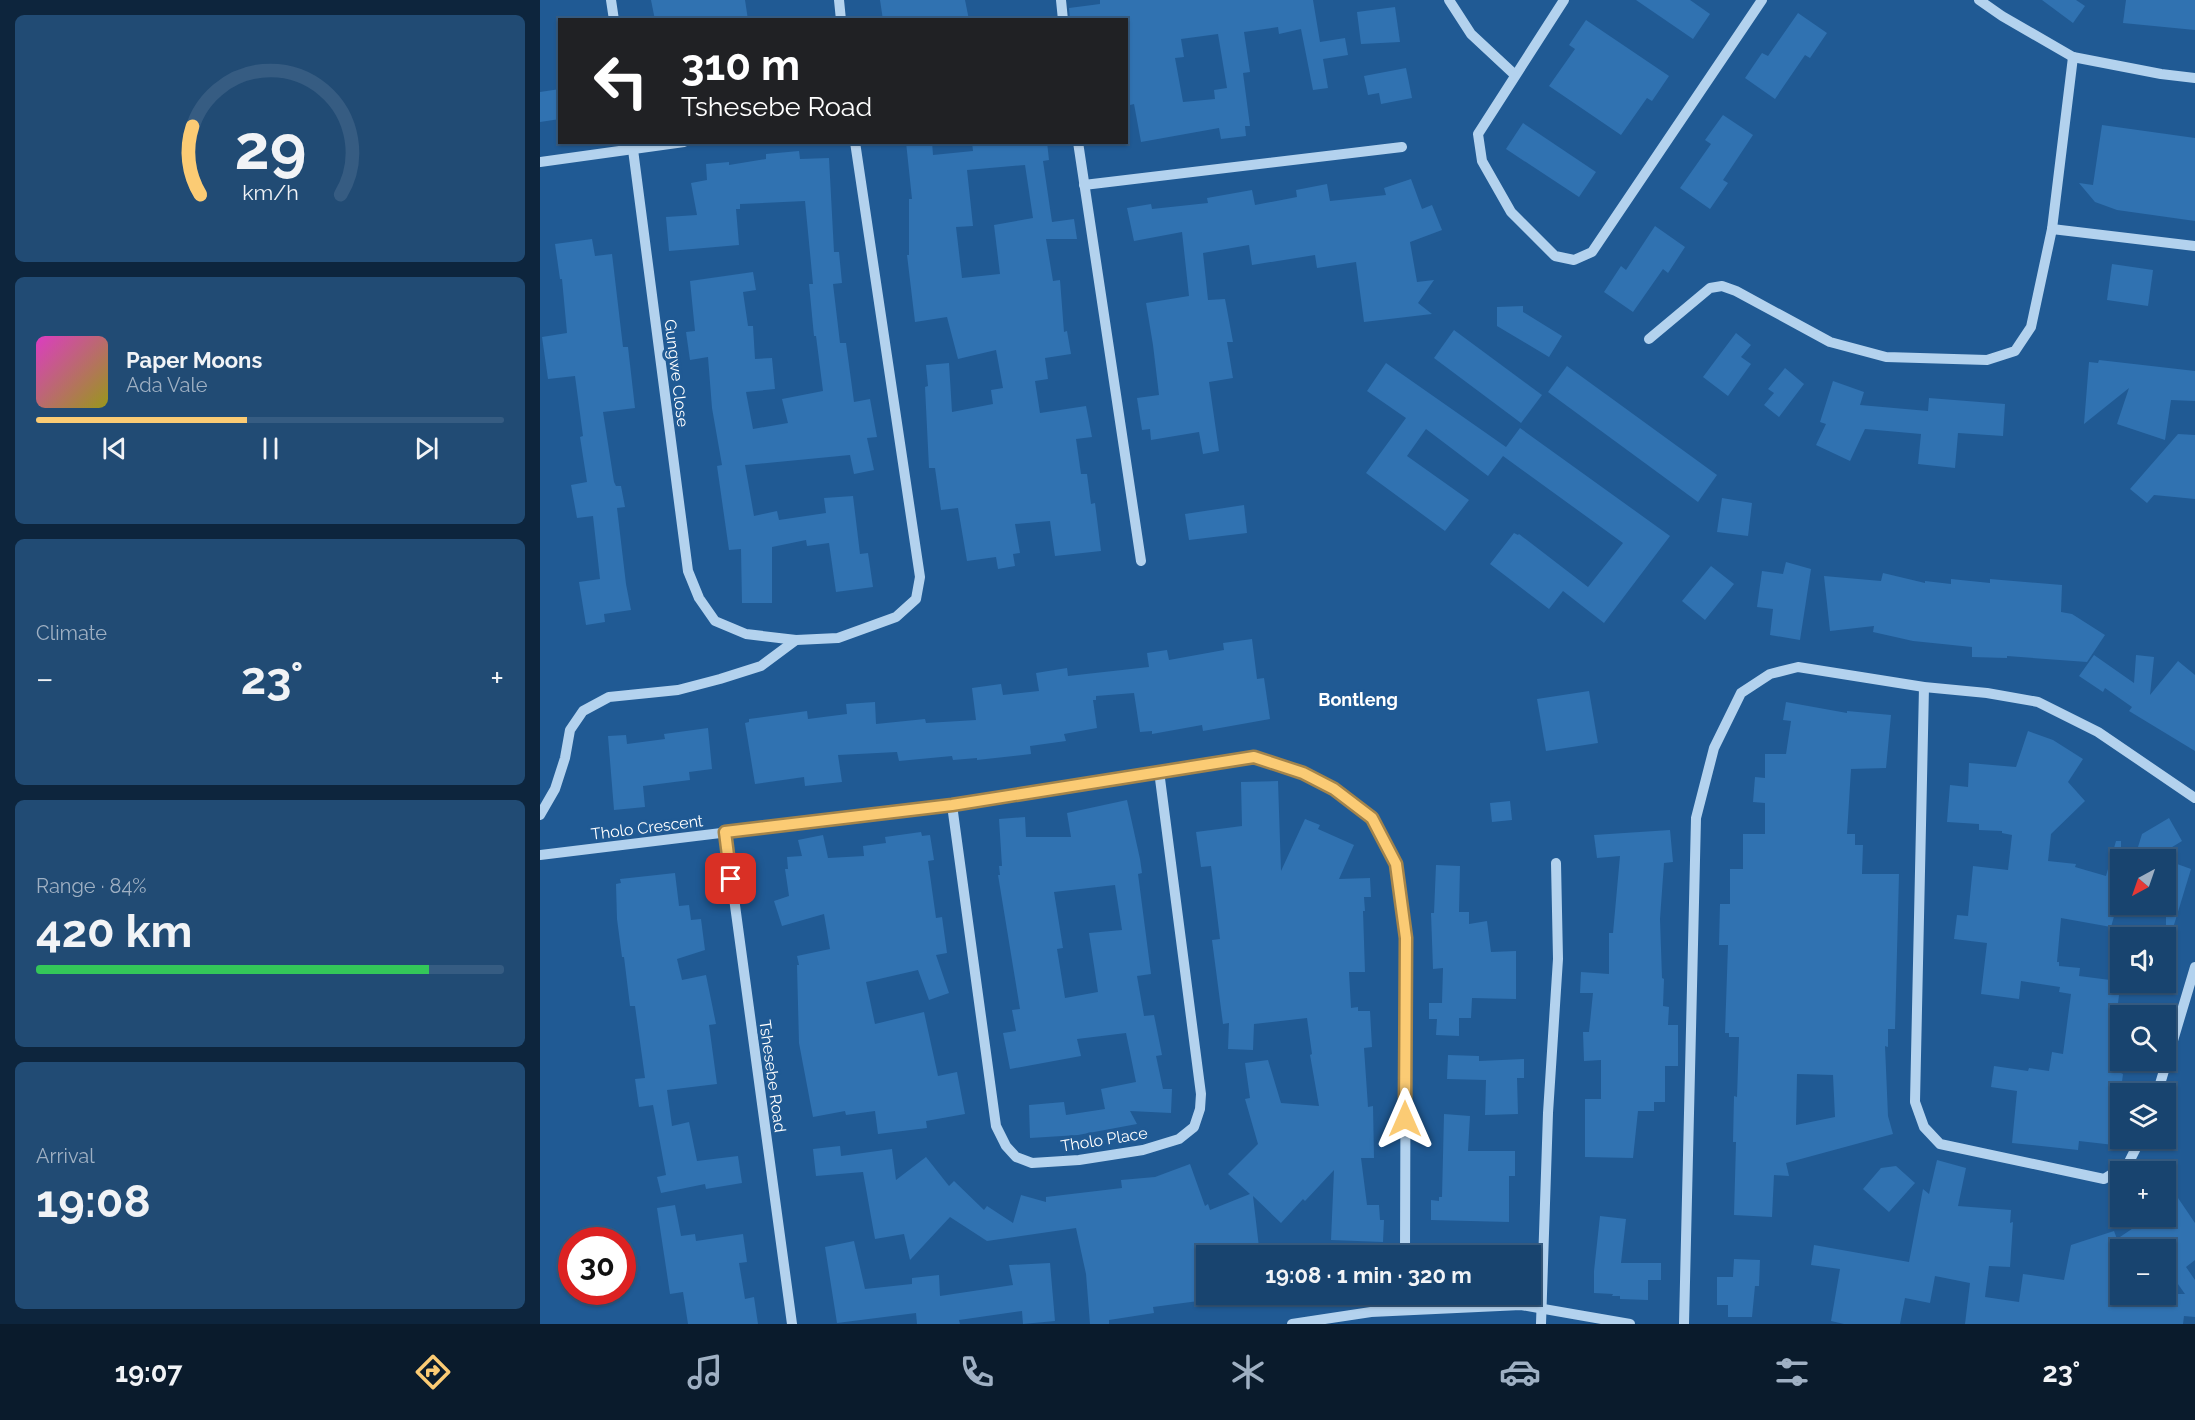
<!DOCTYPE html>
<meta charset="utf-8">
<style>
:root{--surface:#18446f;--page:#214b74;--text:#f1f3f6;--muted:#9fb0c3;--line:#365c82;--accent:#fbcb74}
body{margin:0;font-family:Raleway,sans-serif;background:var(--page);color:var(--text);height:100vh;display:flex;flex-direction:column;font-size:22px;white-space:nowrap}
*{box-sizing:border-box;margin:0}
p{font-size:20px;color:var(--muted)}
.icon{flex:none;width:33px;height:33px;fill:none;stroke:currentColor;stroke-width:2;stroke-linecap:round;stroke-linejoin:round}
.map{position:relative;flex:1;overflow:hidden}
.drawer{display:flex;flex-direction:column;gap:15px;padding:15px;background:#0d253d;width:540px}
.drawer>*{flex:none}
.top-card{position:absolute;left:18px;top:18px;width:570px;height:126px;border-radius:0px;box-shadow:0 2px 4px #0004,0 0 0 2px var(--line);background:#202124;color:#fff;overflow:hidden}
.needle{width:39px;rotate:220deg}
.buttons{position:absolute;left:1570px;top:849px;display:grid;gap:12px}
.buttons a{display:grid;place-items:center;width:66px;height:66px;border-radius:0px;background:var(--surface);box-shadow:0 2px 4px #0004,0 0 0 2px var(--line);font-size:30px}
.speed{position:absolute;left:18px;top:1227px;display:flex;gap:12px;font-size:30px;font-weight:700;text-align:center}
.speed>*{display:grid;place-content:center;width:78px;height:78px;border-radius:50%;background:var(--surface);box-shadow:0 2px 4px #0004,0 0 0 2px var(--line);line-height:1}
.speed .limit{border:9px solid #d22;background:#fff;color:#111}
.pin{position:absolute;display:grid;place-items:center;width:51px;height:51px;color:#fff;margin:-26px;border-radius:12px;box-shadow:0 3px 9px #0006}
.me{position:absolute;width:66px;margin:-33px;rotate:0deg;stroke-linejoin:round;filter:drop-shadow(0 0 4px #0008)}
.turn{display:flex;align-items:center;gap:21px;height:126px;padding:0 24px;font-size:27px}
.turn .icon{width:78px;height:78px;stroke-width:2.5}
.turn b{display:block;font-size:42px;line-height:51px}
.big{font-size:45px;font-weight:700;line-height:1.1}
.drawer .card{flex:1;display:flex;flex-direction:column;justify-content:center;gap:9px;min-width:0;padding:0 21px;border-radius:9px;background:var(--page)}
.drawer .dial{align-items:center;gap:0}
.dial svg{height:156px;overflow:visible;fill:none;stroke:var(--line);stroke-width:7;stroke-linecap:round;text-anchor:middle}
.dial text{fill:var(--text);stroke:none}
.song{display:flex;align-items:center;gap:18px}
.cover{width:72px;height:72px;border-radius:9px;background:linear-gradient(135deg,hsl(310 70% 55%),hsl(60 70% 35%))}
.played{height:6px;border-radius:3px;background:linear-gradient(90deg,var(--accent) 45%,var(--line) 45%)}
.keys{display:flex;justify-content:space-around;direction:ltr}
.heat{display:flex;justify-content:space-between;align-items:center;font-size:33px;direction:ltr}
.charge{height:9px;border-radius:4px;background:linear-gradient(90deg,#34c759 84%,var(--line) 0)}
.trip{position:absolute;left:656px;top:1245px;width:345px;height:60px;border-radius:0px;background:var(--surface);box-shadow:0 2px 4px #0004,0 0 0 2px var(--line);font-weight:700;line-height:60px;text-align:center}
.tabs{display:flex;height:96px;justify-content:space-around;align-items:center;background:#0a1b2c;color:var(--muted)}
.tabs .icon{width:42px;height:42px}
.tabs .selected{color:var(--accent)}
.tabs b{font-size:27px;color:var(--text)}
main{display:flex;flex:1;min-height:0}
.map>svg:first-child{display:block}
.building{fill:#3072b1;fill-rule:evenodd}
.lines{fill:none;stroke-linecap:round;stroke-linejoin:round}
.minor{stroke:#b3d2ee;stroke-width:10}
.route-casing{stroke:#a3844b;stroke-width:15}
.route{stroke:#fbcb74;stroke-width:10}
.labels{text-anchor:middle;stroke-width:6;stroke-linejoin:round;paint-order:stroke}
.street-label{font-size:16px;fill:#fff;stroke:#205a94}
.neighbourhood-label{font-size:18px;font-weight:bold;fill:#fff;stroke:#205a94}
</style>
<main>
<section class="drawer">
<div class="card dial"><svg viewBox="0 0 100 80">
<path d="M14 69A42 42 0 1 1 86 69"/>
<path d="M14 69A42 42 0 0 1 10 34" stroke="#fbcb74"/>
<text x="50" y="56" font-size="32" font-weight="700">29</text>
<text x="50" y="72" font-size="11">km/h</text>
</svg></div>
<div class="card">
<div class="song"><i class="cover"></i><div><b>Paper Moons</b><p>Ada Vale</p></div></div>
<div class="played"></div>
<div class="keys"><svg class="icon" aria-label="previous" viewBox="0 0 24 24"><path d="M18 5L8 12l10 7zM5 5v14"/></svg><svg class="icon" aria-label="pause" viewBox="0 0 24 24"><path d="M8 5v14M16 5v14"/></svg><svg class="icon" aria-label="next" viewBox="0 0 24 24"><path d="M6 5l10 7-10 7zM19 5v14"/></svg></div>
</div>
<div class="card"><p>Climate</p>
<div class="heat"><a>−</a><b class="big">23°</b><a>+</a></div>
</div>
<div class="card"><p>Range · 84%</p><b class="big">420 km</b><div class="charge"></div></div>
<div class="card"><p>Arrival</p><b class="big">19:08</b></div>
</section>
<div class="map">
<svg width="1655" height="1324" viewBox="0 0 1655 1324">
<rect width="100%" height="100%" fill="#205a94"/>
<g class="building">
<path d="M111,0H205L208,20H115Z"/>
<path d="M340,0H425L429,20H343Z"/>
<path d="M560,0H773L780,42L805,38L808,55L783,59L788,88L773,90L761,29L739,34L738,27L704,32L710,72L703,73L710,126H705L706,136L681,139L679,128L601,142L594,104L586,106V20H530L529,8L560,4ZM678,34L687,88L674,90L675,99L643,102L635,58L644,57L641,39Z"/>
<path d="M1096,0H1150L1170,14L1153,39Z"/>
<path d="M1502,0H1536L1545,6L1533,23Z"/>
<path d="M1586,0H1655V30L1583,23Z"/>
<path d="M855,7L860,42L821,44L817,12Z"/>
<path d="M1258,13L1287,33L1270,58L1265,55L1235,99L1205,78L1222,53L1228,56Z"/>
<path d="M1046,20L1129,76L1112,101L1107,98L1081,135L1009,86L1035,49L1029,45Z"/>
<path d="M866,68L872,98L841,104L839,93L828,95L824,76Z"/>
<path d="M20,89V119L0,122V92Z"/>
<path d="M1183,115L1213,135L1183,180L1188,183L1170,209L1140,188L1171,144L1165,140Z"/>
<path d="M983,123L1056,172L1039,197L966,149Z"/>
<path d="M1562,125L1655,138V221L1577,210L1555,202L1539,183L1553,185Z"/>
<path d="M366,142H392L393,155L433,151L432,142H507L509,160L503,161L512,222L534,219L537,239H506L513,281L520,280L524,332L527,331L531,354L505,358L508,379L495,381L500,413L546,406L552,437L536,439L541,474H547L551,504L555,503L561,551L515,556L510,521L475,524L480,553L473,554L475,566L458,569L456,557L427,561L418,508L401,510L395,468H389L385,387L388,386L386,365L409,363L412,412L453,404L451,390L463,388L456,350L418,359L407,317L375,322L367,255H369V199H372ZM485,165L493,218L454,225L460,274L422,278L416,227L433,226L427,170Z"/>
<path d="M259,151L260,159L289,158L294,252H299L302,283L293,284L300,343H306L314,402L330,399L337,437L327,438L334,470L314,474L310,455L205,465L214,516L237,511L239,520L286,513L284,498L313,496L320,554L328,553L333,587L296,592L289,543L267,546L266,540L232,547V603H202L201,549L189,550L177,466L182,465L172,408L168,357L150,360L146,332L155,331L150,281L213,272L216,290L203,292L208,326H213L215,359L232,358L235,389L206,392L213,429L248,423L242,399L283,391L276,336H274L269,284H273L265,201L200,204V209H196L199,245L129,251L126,217L157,215L151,183L167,180L166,164L189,162V165L226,159V154Z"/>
<path d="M871,179L882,209L892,205L902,230L870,242L877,282L894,280L878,303L892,314L824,322L816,262L777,268L775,255L712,265L709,245L663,253L668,300L685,299L693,342H687L693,378L669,382L679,451L663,454L659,432L611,440L610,429L602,430L597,398L619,395L613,345L606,303L649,296L642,232L594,241L587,208L611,204L612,209L668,203L667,198L712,190L715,205L757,197L756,190L787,184L790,201L846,195L844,188Z"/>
<path d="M1115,226L1145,247L1128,273L1123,269L1093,312L1064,292L1081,266L1086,270Z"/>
<path d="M52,239L55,256L72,254L83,347H88L95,408L63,412L74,482L76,486H81L85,507L77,508L86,584L91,610L64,614L65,622L46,625L39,582L60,579L53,516L37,518L31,485L47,482L40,437L43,436L35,376L8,379L2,337L27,333L22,279H20L15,244Z"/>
<path d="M1572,264L1613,270L1608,306L1567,300Z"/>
<path d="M983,306V312L1022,336L1009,357L957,326V307Z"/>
<path d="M914,330L1002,395L981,423L894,358Z"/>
<path d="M1196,333L1211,345L1201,357L1211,364L1188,396L1163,377Z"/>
<path d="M1559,360L1655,371V401L1631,400L1625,440L1577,424L1589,388L1544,424L1549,362L1558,363Z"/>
<path d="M846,363L966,447L980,428L1130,536L1064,623L1023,591L1009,609L950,564L974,533L978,535L979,534L1048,587L1083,543L963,456L948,476L886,429L867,456L929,500L905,531L826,473L866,418L827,391Z"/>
<path d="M1027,366L1177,475L1158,502L1008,392Z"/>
<path d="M1245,368L1264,384L1239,417L1224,405L1234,393L1228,389Z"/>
<path d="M1293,381L1324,392L1320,405L1388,411L1389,398L1465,404L1463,436L1418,433L1415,468L1378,464L1381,434L1325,429L1310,461L1276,445L1286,424L1280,422Z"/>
<path d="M1638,434L1655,435V499L1614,495L1607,503L1590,489Z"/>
<path d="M1182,498L1212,503L1208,536L1177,532Z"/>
<path d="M704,505L707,533L649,540L645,514Z"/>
<path d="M1246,562L1271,569L1260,640L1230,635L1233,609L1217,607L1222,571L1243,574Z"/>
<path d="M1171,566L1194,584L1165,620L1142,601Z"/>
<path d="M1343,573L1385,583V581L1411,584V579L1450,583V579L1522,585L1521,612L1532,614L1565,635L1547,662L1467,656V658L1432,657V647L1373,641L1333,632L1334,626L1290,631L1284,576L1341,581Z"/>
<path d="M712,639L717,679L724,678L730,719L663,731L662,725L612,734V731L600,732L594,693L556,696V700H553L557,728L524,734L526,741L490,746L491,754L437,760V758L413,760L412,756L359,761L357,752L298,755L302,782L265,786L264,777L215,784L205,723L209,722V719L267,711L268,719L307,714L306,704L335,702L336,724L385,719L386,723L436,720L432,688L461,684L463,695L499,691L496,673L527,668L528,676L609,667L607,653L627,650L629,660L684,650L683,643Z"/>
<path d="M1554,655L1594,683L1596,655L1614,657L1610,695L1638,661L1655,675V751L1589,711L1592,707L1565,688L1563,692L1539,676Z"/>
<path d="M1049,691L1058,743L1006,751L997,699Z"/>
<path d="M1246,702L1307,713V711L1351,715L1346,768L1311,769L1307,834H1315V845H1323L1322,874H1359L1355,1029H1348V1047L1345,1046L1348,1116L1353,1134L1246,1163L1249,1176L1234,1175L1232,1217L1194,1215L1196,1142H1193L1194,1096L1197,1097L1199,1037H1189V1033H1185L1188,945H1179L1180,904H1190V869H1203V834H1225V803L1213,802L1215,777L1225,778V754H1246L1251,721L1243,720ZM1257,1074L1293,1075L1295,1117L1256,1125Z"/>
<path d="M168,728L172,769L149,772L150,780L103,786L105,807L74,810L68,736L86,735L87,744L125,739L124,734Z"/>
<path d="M1488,731L1513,740L1543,759L1528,782L1545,801L1511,834L1508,861L1536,864L1535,867L1566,876L1576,841H1581V892L1571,927L1521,918L1517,962H1519V966L1540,968L1539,976L1578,981L1576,995H1579L1576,1020H1581V1073L1583,1074L1574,1145L1539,1141L1538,1150L1472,1143L1477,1091L1451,1087L1454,1066L1488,1071L1489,1068L1509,1071L1512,1052L1523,1054L1531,994L1519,992L1520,987L1481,981L1479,999L1441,994L1447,943L1414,939L1417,915L1428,916L1433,866L1468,870L1472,835L1462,833V831L1439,830V824L1407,822L1410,785L1428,787L1429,763L1476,767Z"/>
<path d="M738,781L741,871L765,819L780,825L778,829L814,845L799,879L830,878L831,897H824L825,911H823L825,972H809L811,1008L818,1007V1011H830L832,1047L824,1048L828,1107L833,1106L834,1158H821L827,1205H839L840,1220H844L843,1242L791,1240L794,1170L765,1201L763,1199L741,1223L713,1196L720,1256H666V1300L613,1307L614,1313L569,1320V1324H550L546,1274L536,1228L447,1241L410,1217L370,1260L364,1234L335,1239L323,1172L276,1176L273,1149L300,1146L301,1156L352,1149L356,1180L386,1157L409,1186L414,1181L444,1210L447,1206L473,1223L481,1195L506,1202V1197L582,1188L581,1180L615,1177L650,1164L665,1206L668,1204L670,1210L710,1194L688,1174L718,1144L705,1099L710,1098L705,1063L728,1060L741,1103L779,1106L770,1055L772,1054L767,1018L714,1024L713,1050L688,1049L689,1023L683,1024L672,940L680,939L671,866L661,867L656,832L702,826L701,782Z"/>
<path d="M587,800L600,859L602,873L598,874L611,974L597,976L604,1016L614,1015L622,1055L616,1056L623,1089H632L631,1113L590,1111L597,1124L538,1135L490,1138L489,1105L524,1102L526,1115L565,1109L561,1089L596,1082L586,1033L537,1039L541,1056L470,1069L463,1033L476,1031L472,1010L480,1009L458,875H460L459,866H462L459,819L485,817L486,837H531L527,813ZM575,885L582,930L549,933L558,992L525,998L517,949L523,948L514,892Z"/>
<path d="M970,801L972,820L952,822L950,803Z"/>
<path d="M1629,818L1642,841L1611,860H1594L1602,834Z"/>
<path d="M1130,830L1133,862L1124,863L1120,919L1122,978L1124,979L1123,1006L1129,1007L1128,1025H1138V1066H1125V1102H1114V1111H1098L1093,1158L1045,1157V1099H1061V1060L1044,1061L1043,1032H1049L1053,993H1040L1041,972L1069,974V933H1073L1080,856L1057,858L1054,835Z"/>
<path d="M381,832L382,836L390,835L394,860L388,861L396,918L402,917L407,953L396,955L409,993L389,1000L378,970L326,982L335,1024L384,1012L398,1076L417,1072L425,1114L386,1121L387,1128L338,1134L335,1111L306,1115L305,1111L273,1117L259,1043L257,965H259L257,956L290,949L284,914L242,926L234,901L249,896L245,869H248L247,857L262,856L258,840L283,835L288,858L324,856L323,846L346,843L345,837Z"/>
<path d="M1626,860L1651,869L1630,938H1626Z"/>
<path d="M896,865L920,866L919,912H929V924L947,921L951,952L976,951V999L932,998L931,1018H919V1036L896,1035L897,1019H889V1003H902L903,968L893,969L891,913H894Z"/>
<path d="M135,873L139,906L149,905L151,920L161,919L165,950L137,959L142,980L166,975L176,1024L169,1025L177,1084L127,1090L132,1126L149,1122L157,1161L198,1156L202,1183L166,1189L165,1184L121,1193L117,1177L126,1175L113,1105L99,1107L95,1079L105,1078L95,1006H90L84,957H82L77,919L76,884L81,883L80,879Z"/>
<path d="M908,1055L939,1056V1061L984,1059V1078H977L978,1114L945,1115L946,1080L907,1079Z"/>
<path d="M904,1114L930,1116L928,1151H975V1176H969V1222L891,1220V1200L899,1201V1197H902Z"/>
<path d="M1397,1160L1426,1168L1418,1206L1471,1210L1470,1223L1473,1222L1470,1267L1449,1266L1445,1297L1479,1302L1483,1274L1524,1280L1531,1245L1574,1231L1577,1239L1611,1216H1626V1206L1638,1198L1655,1223V1260L1646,1267L1655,1280V1317L1644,1316L1643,1324H1425L1430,1283L1395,1276L1390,1303L1365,1298L1360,1324H1304L1291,1321L1300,1269L1271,1265L1274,1245L1369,1262L1383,1189L1389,1194ZM1581,1250H1626V1267L1645,1294H1581Z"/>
<path d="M1356,1166L1375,1183L1349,1212L1323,1189L1341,1168Z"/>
<path d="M135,1205L141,1236L155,1234L156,1241L203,1234L207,1262L199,1263L205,1299L214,1297L218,1324H148L143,1292L130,1294L117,1208Z"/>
<path d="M1060,1216L1086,1219L1081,1263H1121V1280H1108V1300L1080,1299V1296H1072L1073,1294L1054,1293V1271Z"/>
<path d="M314,1241L325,1289L372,1284V1278L399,1275L400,1296L473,1285L469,1265L510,1263L515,1321L483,1324L482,1311L419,1320L420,1324H377L376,1313L297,1323L285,1247Z"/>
<path d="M1194,1259L1220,1260L1219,1286H1215L1212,1317H1188V1305H1177V1277H1193Z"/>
</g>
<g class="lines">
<g class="minor">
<path d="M71,0L74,20"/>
<path d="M299,0L301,20"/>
<path d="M521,0L523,20"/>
<path d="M909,0L931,34L975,75"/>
<path d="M1024,0L938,134L942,161L971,212L1015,256L1034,260L1052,252L1222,0"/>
<path d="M1439,0L1462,16L1533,57L1621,74L1655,78"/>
<path d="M92,142L148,571L159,598L175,621L206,634L256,640L298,638L356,617L376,599L380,577L315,142"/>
<path d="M538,142L601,561"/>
<path d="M0,162L144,142"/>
<path d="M544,185L862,147"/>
<path d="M1512,229L1655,246"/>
<path d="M1109,339L1170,288L1182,286L1196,291L1290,342L1346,357L1447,360L1475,351L1491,327L1512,229L1533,57"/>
<path d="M1384,687L1375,1102L1384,1127L1400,1144L1564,1179L1588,1164L1601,1138"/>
<path d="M412,805L456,1126L466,1146L476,1157L492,1163L539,1160L603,1150L639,1139L654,1127L660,1109L661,1094L619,771"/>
<path d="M0,815L15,789L25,758L30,730L43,711L69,697L138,690L180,679L221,666L256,640"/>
<path d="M185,832L252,1324"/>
<path d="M0,855L412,805L714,757L763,773L794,788L832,818L856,864L866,938L865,1256"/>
<path d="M1617,1094L1655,967"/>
<path d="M864,1310V1294"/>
<path d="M752,1324L831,1312L981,1305L1090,1324"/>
<path d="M1001,1324L1008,1113L1018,959L1016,863"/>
<path d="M1144,1324L1156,818L1174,748L1201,693L1230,674L1258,667L1384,687L1447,693L1498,702L1558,732L1655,798"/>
</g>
</g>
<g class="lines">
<defs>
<path id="route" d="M191,879L185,832L412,805L714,757L763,773L794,789L832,818L856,864L866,938L865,1119"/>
</defs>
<use href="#route" class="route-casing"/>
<use href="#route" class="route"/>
</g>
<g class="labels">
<g class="street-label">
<text transform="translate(137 373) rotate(83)" y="6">Gungwe Close</text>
<text transform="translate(107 827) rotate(-7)" y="6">Tholo Crescent</text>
<text transform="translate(233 1076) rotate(82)" y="6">Tshesebe Road</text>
<text transform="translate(564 1139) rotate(-9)" y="6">Tholo Place</text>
</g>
<g class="neighbourhood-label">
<text x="818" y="706">Bontleng</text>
</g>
</g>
</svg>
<div class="buttons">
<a><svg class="needle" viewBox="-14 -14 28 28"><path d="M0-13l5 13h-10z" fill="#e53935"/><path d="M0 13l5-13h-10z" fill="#9fb0c3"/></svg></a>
<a><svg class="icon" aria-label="sound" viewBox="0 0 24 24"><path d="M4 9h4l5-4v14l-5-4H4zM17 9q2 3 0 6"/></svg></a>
<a><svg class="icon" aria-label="search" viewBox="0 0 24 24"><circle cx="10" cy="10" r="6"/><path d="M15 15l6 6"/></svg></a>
<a><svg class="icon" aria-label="layers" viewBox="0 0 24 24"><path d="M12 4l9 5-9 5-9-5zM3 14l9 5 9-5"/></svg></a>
<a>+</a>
<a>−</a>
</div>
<div class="speed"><div class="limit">30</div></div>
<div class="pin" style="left:191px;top:879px;background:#d93025"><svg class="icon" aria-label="arrive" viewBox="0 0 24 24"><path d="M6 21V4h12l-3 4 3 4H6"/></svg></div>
<svg class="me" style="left:865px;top:1119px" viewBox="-20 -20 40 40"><path d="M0-17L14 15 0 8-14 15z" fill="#fbcb74" stroke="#fff" stroke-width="4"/></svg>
<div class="trip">19:08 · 1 min · 320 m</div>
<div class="top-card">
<div class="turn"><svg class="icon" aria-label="left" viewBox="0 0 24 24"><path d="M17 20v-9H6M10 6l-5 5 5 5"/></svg><div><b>310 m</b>Tshesebe Road</div></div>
</div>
</div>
</main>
<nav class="tabs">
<b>19:07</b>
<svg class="icon selected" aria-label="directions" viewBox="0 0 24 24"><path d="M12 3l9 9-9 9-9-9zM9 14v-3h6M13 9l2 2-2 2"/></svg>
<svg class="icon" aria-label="music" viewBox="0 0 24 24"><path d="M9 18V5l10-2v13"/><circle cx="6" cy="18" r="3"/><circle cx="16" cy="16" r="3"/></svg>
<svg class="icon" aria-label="phone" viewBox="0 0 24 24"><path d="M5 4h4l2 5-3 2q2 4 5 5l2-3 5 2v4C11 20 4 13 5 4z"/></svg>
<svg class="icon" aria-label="climate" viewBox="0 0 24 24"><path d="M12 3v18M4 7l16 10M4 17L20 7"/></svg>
<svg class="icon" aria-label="car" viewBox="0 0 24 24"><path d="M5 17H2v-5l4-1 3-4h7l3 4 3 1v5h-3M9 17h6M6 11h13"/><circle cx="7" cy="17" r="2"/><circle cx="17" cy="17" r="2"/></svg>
<svg class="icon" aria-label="filters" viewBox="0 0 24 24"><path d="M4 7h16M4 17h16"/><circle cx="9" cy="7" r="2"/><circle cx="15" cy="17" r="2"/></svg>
<b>23°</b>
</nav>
